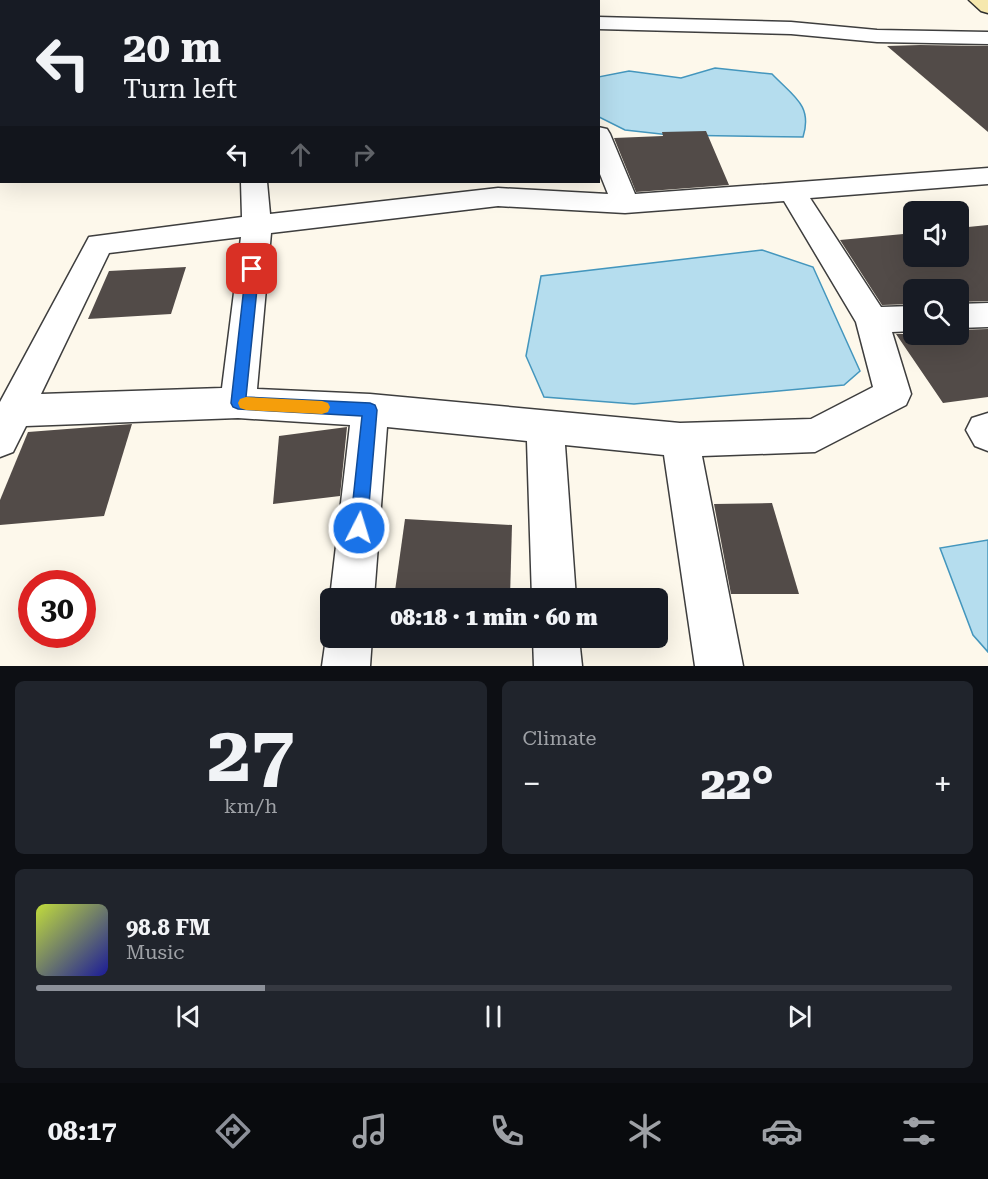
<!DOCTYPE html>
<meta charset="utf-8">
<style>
:root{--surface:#171b24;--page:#20242c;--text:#f1f3f6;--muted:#9ea1a6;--line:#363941;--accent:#8c9099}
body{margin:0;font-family:"Roboto Serif",serif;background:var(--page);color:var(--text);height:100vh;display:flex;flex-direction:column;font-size:22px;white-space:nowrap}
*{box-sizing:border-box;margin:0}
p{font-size:20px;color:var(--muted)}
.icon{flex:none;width:33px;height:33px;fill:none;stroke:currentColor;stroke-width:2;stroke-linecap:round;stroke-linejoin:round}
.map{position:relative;height:666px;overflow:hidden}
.panel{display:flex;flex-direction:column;gap:15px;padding:15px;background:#0d0f14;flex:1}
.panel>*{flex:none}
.banner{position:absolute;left:0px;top:0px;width:600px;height:183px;box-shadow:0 6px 24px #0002;background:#171b24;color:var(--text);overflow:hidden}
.fabs{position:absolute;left:903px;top:201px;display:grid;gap:12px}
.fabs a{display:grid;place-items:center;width:66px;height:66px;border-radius:9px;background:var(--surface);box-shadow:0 6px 24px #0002;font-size:30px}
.speed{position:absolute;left:18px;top:570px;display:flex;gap:12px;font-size:30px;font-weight:700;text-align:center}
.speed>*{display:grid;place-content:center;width:78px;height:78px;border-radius:50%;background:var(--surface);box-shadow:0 6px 24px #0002;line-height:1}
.speed .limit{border:9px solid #d22;background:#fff;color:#111}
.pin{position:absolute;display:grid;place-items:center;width:51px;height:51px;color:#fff;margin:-26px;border-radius:12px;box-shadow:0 3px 9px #0006}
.me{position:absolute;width:66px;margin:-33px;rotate:5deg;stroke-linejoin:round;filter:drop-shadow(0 0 4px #0008)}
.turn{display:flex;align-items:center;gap:21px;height:126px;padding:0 24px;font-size:27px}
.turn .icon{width:78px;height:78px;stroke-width:2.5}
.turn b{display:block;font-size:42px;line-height:51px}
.lanes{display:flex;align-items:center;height:57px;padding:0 24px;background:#0003;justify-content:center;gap:30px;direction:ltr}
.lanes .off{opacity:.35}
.big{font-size:45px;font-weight:800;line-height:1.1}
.panel .widget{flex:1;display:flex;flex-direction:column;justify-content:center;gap:9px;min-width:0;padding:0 21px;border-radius:9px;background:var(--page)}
.panel .dial{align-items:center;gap:0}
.dial b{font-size:78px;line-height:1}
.song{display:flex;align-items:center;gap:18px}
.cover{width:72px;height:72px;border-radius:9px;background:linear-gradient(135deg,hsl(70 70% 55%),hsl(240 70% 35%))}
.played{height:6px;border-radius:3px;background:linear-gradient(90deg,var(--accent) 25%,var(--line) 25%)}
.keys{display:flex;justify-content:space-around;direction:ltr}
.heat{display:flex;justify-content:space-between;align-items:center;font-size:33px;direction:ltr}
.panel .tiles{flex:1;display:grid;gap:15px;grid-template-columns:1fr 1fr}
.widget:last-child{grid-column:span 2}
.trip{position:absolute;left:320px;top:588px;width:348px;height:60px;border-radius:9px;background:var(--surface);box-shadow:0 6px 24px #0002;font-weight:800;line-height:60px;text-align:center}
.dock{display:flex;height:96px;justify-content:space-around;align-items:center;background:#090b0e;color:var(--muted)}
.dock .icon{width:42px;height:42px}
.dock .current{color:var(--accent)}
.dock b{font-size:27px;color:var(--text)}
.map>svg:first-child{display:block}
.water{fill:#b5ddee;stroke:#4496bd;stroke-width:1.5}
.building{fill:#524b48}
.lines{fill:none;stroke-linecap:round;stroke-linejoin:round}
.street-casing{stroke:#3e3e3e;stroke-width:3}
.secondary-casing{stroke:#2d2d2d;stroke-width:3}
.street{fill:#fff;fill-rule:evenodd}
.secondary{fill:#f6e8ad;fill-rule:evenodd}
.route{fill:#1a73e8;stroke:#114b97;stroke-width:1.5}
.slow{fill:#f59e0b}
</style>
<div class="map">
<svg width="988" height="666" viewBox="0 0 988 666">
<rect width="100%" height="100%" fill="#fdf8eb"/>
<g class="water">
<path d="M715,68L772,74C793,96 813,105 803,137L670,135L625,130L599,117L598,77L629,71L681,78Z"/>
<path d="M762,250L813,267L860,371L844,385L634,404L544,397L526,356L541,276Z"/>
<path d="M988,540V652L973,635L940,548Z"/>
</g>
<g class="building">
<path d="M920,45L988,46V132L887,46Z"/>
<path d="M706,131L729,185L636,192L614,138L663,136L662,132Z"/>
<path d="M988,225V301L958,302V290H914V304L882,305L840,240L914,233V256H958V228Z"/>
<path d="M186,267L171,314L88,319L109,271Z"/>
<path d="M988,329V397L943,403L896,334H958V330Z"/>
<path d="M132,424L104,516L0,525V500L28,432Z"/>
<path d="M347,427L340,496L273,504L279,436Z"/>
<path d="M772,503L799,594H731L714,504Z"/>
<path d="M405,519L512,525L510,598H394Z"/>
</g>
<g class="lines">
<defs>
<g id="street">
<path d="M13,0H31L32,2H12Z"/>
<path d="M484,0H505L506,2H485Z"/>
<path d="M598,17L791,22L877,30L988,32V44L877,42L791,34L598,29Z"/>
<path d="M0,31H2L0,45Z"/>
<path d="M598,127L607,129L610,134L635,194L988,168V184L810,198L881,307L914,306V331L892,332L911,394L906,405L815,452L702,456L743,666H695L664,455L565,445L576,598H532L527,441L387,427L374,598H330L350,425L238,418L26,426L13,452L0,457V402L89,237L242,217L241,182H267L270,214L498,188L608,194L598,169ZM784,201L856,322L873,387L811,419L680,423L370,394L257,389L271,233L498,206L625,213ZM241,237L222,388L41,394L109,253Z"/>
<path d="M988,303V327L958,328V304Z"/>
<path d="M988,413V451L975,446L966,430L972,418Z"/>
<path d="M330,629V638H372L370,666H322L326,638Z"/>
<path d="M533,638H579L582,666H534Z"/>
</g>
<path id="secondary" d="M969,0H988V13L981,11Z"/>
</defs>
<use href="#street" class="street-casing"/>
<use href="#secondary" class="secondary-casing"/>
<use href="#street" class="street"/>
<use href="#secondary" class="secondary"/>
</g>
<path class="route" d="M252,265L259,269L246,397L370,403L375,405L377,410L367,528L365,534L359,536L353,534L350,528L362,416L238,409L233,407L231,403L246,269Z"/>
<path class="slow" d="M246,397L322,401L328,403L330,407L328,412L322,414L246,410L240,408L238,403L240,399Z"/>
</svg>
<div class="fabs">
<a><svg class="icon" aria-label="sound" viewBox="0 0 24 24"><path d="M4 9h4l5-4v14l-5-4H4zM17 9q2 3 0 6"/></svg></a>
<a><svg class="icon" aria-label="search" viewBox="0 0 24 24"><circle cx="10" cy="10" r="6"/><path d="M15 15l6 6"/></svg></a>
</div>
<div class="speed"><div class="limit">30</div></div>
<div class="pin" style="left:252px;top:269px;background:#d93025"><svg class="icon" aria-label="arrive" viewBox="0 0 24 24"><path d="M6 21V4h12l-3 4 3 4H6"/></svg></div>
<svg class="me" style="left:359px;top:528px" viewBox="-20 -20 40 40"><circle r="17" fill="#1a73e8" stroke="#fff" stroke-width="3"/><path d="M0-11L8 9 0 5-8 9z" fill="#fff"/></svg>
<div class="trip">08:18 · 1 min · 60 m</div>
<div class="banner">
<div class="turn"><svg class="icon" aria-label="left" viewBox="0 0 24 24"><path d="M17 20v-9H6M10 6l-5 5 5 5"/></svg><div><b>20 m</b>Turn left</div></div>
<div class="lanes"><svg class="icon" aria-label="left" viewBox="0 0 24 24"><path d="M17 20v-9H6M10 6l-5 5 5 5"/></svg><svg class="icon off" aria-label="ahead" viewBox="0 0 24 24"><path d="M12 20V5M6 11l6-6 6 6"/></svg><svg class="icon off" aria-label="right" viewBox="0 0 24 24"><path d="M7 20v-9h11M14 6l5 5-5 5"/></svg></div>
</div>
</div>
<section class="panel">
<div class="tiles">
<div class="widget dial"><b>27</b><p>km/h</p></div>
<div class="widget"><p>Climate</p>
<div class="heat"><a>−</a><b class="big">22°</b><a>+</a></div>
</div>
<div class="widget">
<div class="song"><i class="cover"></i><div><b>98.8 FM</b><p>Music</p></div></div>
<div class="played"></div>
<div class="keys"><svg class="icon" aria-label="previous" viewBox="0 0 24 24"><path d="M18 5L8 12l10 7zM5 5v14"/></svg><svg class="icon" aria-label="pause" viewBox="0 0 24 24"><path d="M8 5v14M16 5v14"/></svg><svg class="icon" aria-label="next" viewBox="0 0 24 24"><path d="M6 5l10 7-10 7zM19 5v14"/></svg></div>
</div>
</div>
</section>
<nav class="dock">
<b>08:17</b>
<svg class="icon current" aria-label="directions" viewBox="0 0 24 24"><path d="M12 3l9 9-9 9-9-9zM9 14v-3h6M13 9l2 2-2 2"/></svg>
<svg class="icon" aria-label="music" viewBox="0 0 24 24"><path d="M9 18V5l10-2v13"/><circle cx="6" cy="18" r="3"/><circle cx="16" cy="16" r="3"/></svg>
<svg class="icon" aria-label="phone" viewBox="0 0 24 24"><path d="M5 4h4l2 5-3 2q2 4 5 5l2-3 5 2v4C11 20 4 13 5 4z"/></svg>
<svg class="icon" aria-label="climate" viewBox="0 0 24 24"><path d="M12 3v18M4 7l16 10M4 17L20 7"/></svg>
<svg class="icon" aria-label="car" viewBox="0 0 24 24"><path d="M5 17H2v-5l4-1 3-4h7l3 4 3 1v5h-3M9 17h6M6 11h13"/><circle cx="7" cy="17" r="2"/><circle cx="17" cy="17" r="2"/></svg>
<svg class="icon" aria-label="filters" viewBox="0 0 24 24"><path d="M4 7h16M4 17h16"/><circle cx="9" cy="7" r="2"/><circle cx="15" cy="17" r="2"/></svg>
</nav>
